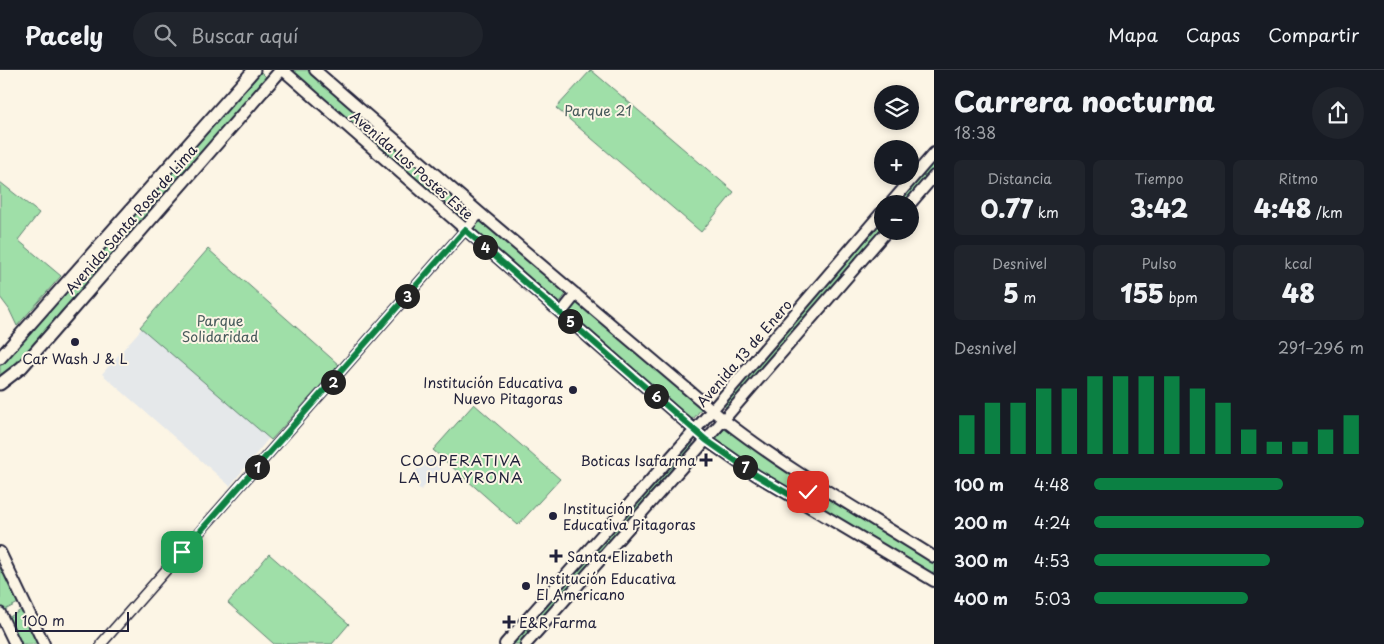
<!DOCTYPE html>
<html lang="es">
<head>
<meta charset="utf-8">
<style>
  body { margin:0; font-family:"Playpen Sans",sans-serif; background:#20242c; color:#f1f3f6; height:100vh; display:flex; flex-direction:column; font-size:19px; white-space:nowrap }
  * { box-sizing:border-box; margin:0 }
  p { font-size:16px; color:#9ea1a6 }
  .icon { flex:none; width:28px; height:28px; fill:none; stroke:currentColor; stroke-width:2; stroke-linecap:round; stroke-linejoin:round }
  .map { position:relative; flex:1; overflow:hidden }
  .sheet { display:flex; flex-direction:column; background:#171b24; width:450px }
  .sheet>* { flex:none }
  .fabs { position:absolute; left:874px; top:15px; display:grid; gap:10px }
  .fabs a { display:grid; place-items:center; width:45px; height:45px; border-radius:50%; background:#171b24; box-shadow:0 2px 8px #0003; font-size:25px }
  .scale { position:absolute; left:15px; bottom:12px; width:114px; box-sizing:border-box; padding-left:5px; border:2px solid #22223b; border-top:0; font-size:14px; line-height:18px; white-space:nowrap; color:#22223b; -webkit-text-stroke:4px #fcf5e5; paint-order:stroke }
  .pin { position:absolute; display:grid; place-items:center; width:42px; height:42px; color:#fff; margin:-21px; border-radius:10px; box-shadow:0 2px 8px #0006 }
  .km { position:absolute; width:25px; height:25px; margin:-12px; border-radius:50%; background:#222; color:#fff; font-size:14px; line-height:25px; text-align:center }
  .round { display:grid; place-items:center; flex:none; width:52px; height:52px; border-radius:26px; background:#20242c }
  .summary { display:flex; align-items:center; justify-content:space-between; height:85px; padding:0 20px }
  h1 { font-size:28px; font-weight:800; line-height:38px }
  .metrics { display:grid; grid-template-columns:repeat(3,1fr); gap:8px; height:85px; padding:5px 20px }
  .metrics div { display:grid; align-content:center; border-radius:8px; background:#20242c; text-align:center }
  .metrics b { font-size:25px; font-weight:800 }
  .metrics small { font-size:14px; font-weight:400 }
  .metrics p { font-size:14px }
  .chart { height:140px; padding:10px 20px }
  .chart p { display:flex; justify-content:space-between }
  .chart svg { width:100%; height:90px; margin-top:5px; stroke:#0b8043; stroke-width:6 }
  ul { padding:0 20px; list-style:none; font-size:16px }
  li { display:grid; grid-template-columns:80px 60px 1fr; align-items:center; height:38px }
  li i { height:12px; border-radius:6px; background:#0b8043 }
  header { display:flex; align-items:center; gap:30px; box-sizing:border-box; height:70px; padding:0 25px; background:#171b24; border-bottom:1px solid #363941 }
  header strong { font-size:24px }
  nav { display:flex; gap:28px; margin-inline-start:auto; font-size:18px }
  .search { width:350px; height:45px; background:#20242c; display:flex; align-items:center; gap:12px; box-sizing:border-box; padding:0 18px; border-radius:28px; color:#9ea1a6; font-size:19px }
  main { display:flex; flex:1; min-height:0 }
  .map>svg:first-child { display:block }
</style>
</head>
<body>
<header>
<strong>Pacely</strong>
<div class="search"><svg class="icon" aria-label="search" viewBox="0 0 24 24"><circle cx="10" cy="10" r="6"/><path d="M15 15l6 6"/></svg>Buscar aquí</div>
<nav><a>Mapa</a><a>Capas</a><a>Compartir</a></nav>
</header>
<main>
<div class="map">
<svg width="934" height="574" viewBox="0 0 934 574">
  <rect width="100%" height="100%" fill="#fcf5e5"/>
  <filter id="ink" filterUnits="userSpaceOnUse"><feTurbulence type="fractalNoise" baseFrequency=".02" numOctaves="2"/><feDisplacementMap in="SourceGraphic" scale="10" xChannelSelector="R" yChannelSelector="G"/><feConvolveMatrix kernelMatrix="1 2 1 2 8 2 1 2 1" color-interpolation-filters="sRGB"/></filter>
  <g filter="url(#ink)">
    <!-- built -->
    <path fill="#e5e8ea" d="M142 258 269 368 230 416 102 304Z
      M428 385 442 398 421 420 410 409Z"/>
    <!-- green -->
    <path fill="#9fdfa8" stroke="#608072" d="M257 0 260 1 268 9 21 294 0 310V292Z
      M292 0H310L471 140 473 144 468 151 463 152Z
      M591 0 734 122 701 162 556 38Z
      M934 86V101L906 134H893Z
      M0 112 39 143 18 170 61 206 17 256 9 239 0 227Z
      M882 146V161L728 339 722 334Z
      M484 151 565 219 566 224 561 231 555 232 475 163 474 158 479 152Z
      M208 179 339 295 271 370 140 257Z
      M575 232H579L700 333 701 339 694 348 689 349 570 245 569 240Z
      M474 334 560 409 518 455 433 380Z
      M727 357 802 409 804 415 799 423 795 424 721 378 713 371Z
      M691 372 695 377 544 550 536 545Z
      M821 421 934 492V507L810 433C811 426 814 423 821 421Z
      M269 484 349 554 332 574H274L228 533Z
      M0 489 20 532 3 541 0 535Z
      M23 539 39 574H18L6 549Z
      M526 557 531 564 523 574H509Z"/>
    <g fill="none" stroke-linecap="round" stroke-linejoin="round">
      <defs>
        <path id="tertiary" d="M101 574 480 143"/>
        <path id="secondary" d="M283 0 706 370 756 405 934 511
          M315 0 480 143 724 350C789 401 863 442 934 487
          M890 134 934 83
          M910 134 934 106
          M561 243 576 224
          M802 432 814 413
          M0 482 44 574
          M0 543 15 574
          M505 574 695 360 882 142
          M526 574 706 370 887 161"/>
        <path id="primary" d="M0 288 254 0
          M0 314 22 297 281 0"/>
      </defs>
      <!-- tertiary casing -->
      <use href="#tertiary" stroke="#22223b" stroke-width="12"/>
      <!-- secondary casing -->
      <use href="#secondary" stroke="#22223b" stroke-width="14"/>
      <!-- primary casing -->
      <use href="#primary" stroke="#22223b" stroke-width="15"/>
      <!-- tertiary -->
      <use href="#tertiary" stroke="#fcf5e5" stroke-width="9"/>
      <!-- secondary -->
      <use href="#secondary" stroke="#fcf5e5" stroke-width="10"/>
      <!-- primary -->
      <use href="#primary" stroke="#fcf5e5" stroke-width="11"/>
    </g>
  </g>
  <g fill="none" stroke-linecap="round" stroke-linejoin="round" filter="url(#ink)">
    <defs>
      <path id="route" d="M182 482 465 160 706 370 756 405 802 432 808 422"/>
    </defs>
    <!-- route casing -->
    <use href="#route" stroke="#fff" stroke-width="10"/>
    <!-- route -->
    <use href="#route" stroke="#0b8043" stroke-width="6"/>
  </g>
  <!-- markers -->
  <g fill="#22223b" stroke="#fcf5e5" stroke-width="2">
    <circle cx="75" cy="272" r="5"/>
    <circle cx="573" cy="320" r="5"/>
    <path d="M703.5 382.5h5v5h5v5h-5v5h-5v-5h-5v-5h5z"/>
    <circle cx="553" cy="446" r="5"/>
    <path d="M553.5 478.5h5v5h5v5h-5v5h-5v-5h-5v-5h5z"/>
    <circle cx="526" cy="516" r="5"/>
    <path d="M506.5 544.5h5v5h5v5h-5v5h-5v-5h-5v-5h5z"/>
  </g>
  <g text-anchor="middle" dominant-baseline="central" stroke-width="4" stroke-linejoin="round" paint-order="stroke">
    <!-- park labels -->
    <g font-size="14" fill="#485b5c" stroke="#fcf5e5">
      <text x="598" y="40">Parque 21</text>
      <text x="220" y="250">Parque<tspan x="220" dy="16">Solidaridad</tspan></text>
    </g>
    <!-- street labels -->
    <g font-size="14" fill="#22223b" stroke="#fcf5e5">
      <text transform="translate(412 95) rotate(41)">Avenida Los Postes Este</text>
      <text transform="translate(131 149) rotate(-49)">Avenida Santa Rosa de Lima</text>
      <text transform="translate(744 283) rotate(-49)">Avenida 13 de Enero</text>
    </g>
    <!-- poi labels -->
    <g font-size="14" fill="#22223b" stroke="#fcf5e5" text-anchor="start">
      <text x="75" y="288" text-anchor="middle">Car Wash J &amp; L</text>
      <text x="563" y="312" text-anchor="end">Institución Educativa<tspan x="563" dy="16">Nuevo Pitagoras</tspan></text>
      <text x="696" y="390" text-anchor="end">Boticas Isafarma</text>
      <text x="563" y="438">Institución<tspan x="563" dy="16">Educativa Pitagoras</tspan></text>
      <text x="567" y="486">Santa Elizabeth</text>
      <text x="536" y="508">Institución Educativa<tspan x="536" dy="16">El Americano</tspan></text>
      <text x="519" y="552">E&amp;R Farma</text>
    </g>
    <!-- neighbourhood labels -->
    <g font-size="15" letter-spacing="1" fill="#22223b" stroke="#fcf5e5">
      <text x="461" y="389">COOPERATIVA<tspan x="461" dy="17">LA HUAYRONA</tspan></text>
    </g>
  </g>
</svg>
<div class="fabs">
<a><svg class="icon" aria-label="layers" viewBox="0 0 24 24"><path d="M12 4l9 5-9 5-9-5zM3 14l9 5 9-5"/></svg></a>
<a>+</a>
<a>−</a>
</div>
<div class="scale">100 m</div>
<div class="pin" style="left:182px;top:482px;background:#1e9e55"><svg class="icon" aria-label="arrive" viewBox="0 0 24 24"><path d="M6 21V4h12l-3 4 3 4H6"/></svg></div>
<div class="pin" style="left:808px;top:422px;background:#d93025"><svg class="icon" aria-label="check" viewBox="0 0 24 24"><path d="M5 12l5 5 9-10"/></svg></div>
<b class="km" style="left:257px;top:397px">1</b>
<b class="km" style="left:333px;top:312px">2</b>
<b class="km" style="left:407px;top:226px">3</b>
<b class="km" style="left:485px;top:177px">4</b>
<b class="km" style="left:570px;top:251px">5</b>
<b class="km" style="left:656px;top:326px">6</b>
<b class="km" style="left:745px;top:397px">7</b>
</div>
<section class="sheet">
<div class="summary"><div><h1>Carrera nocturna</h1><p>18:38</p></div><a class="round"><svg class="icon" aria-label="share" viewBox="0 0 24 24"><path d="M12 15V3M7 8l5-5 5 5M5 13v7h14v-7"/></svg></a></div>
<div class="metrics">
<div><p>Distancia</p><b>0.77<small> km</small></b></div>
<div><p>Tiempo</p><b>3:42</b></div>
<div><p>Ritmo</p><b>4:48<small> /km</small></b></div>
</div>
<div class="metrics">
<div><p>Desnivel</p><b>5<small> m</small></b></div>
<div><p>Pulso</p><b>155<small> bpm</small></b></div>
<div><p>kcal</p><b>48</b></div>
</div>
<div class="chart"><p><span>Desnivel</span>291–296 m</p>
<svg viewBox="0 0 160 44" preserveAspectRatio="none"><path d="M5 44V25M15 44V19M25 44V19M35 44V12M45 44V12M55 44V6M65 44V6M75 44V6M85 44V6M95 44V12M105 44V19M115 44V32M125 44V38M135 44V38M145 44V32M155 44V25"/></svg>
</div>
<ul>
<li><b>100 m</b>4:48<i style="width:70%"></i></li>
<li><b>200 m</b>4:24<i style="width:100%"></i></li>
<li><b>300 m</b>4:53<i style="width:65%"></i></li>
<li><b>400 m</b>5:03<i style="width:57%"></i></li>
</ul>
</section>
</main>
</body>
</html>
